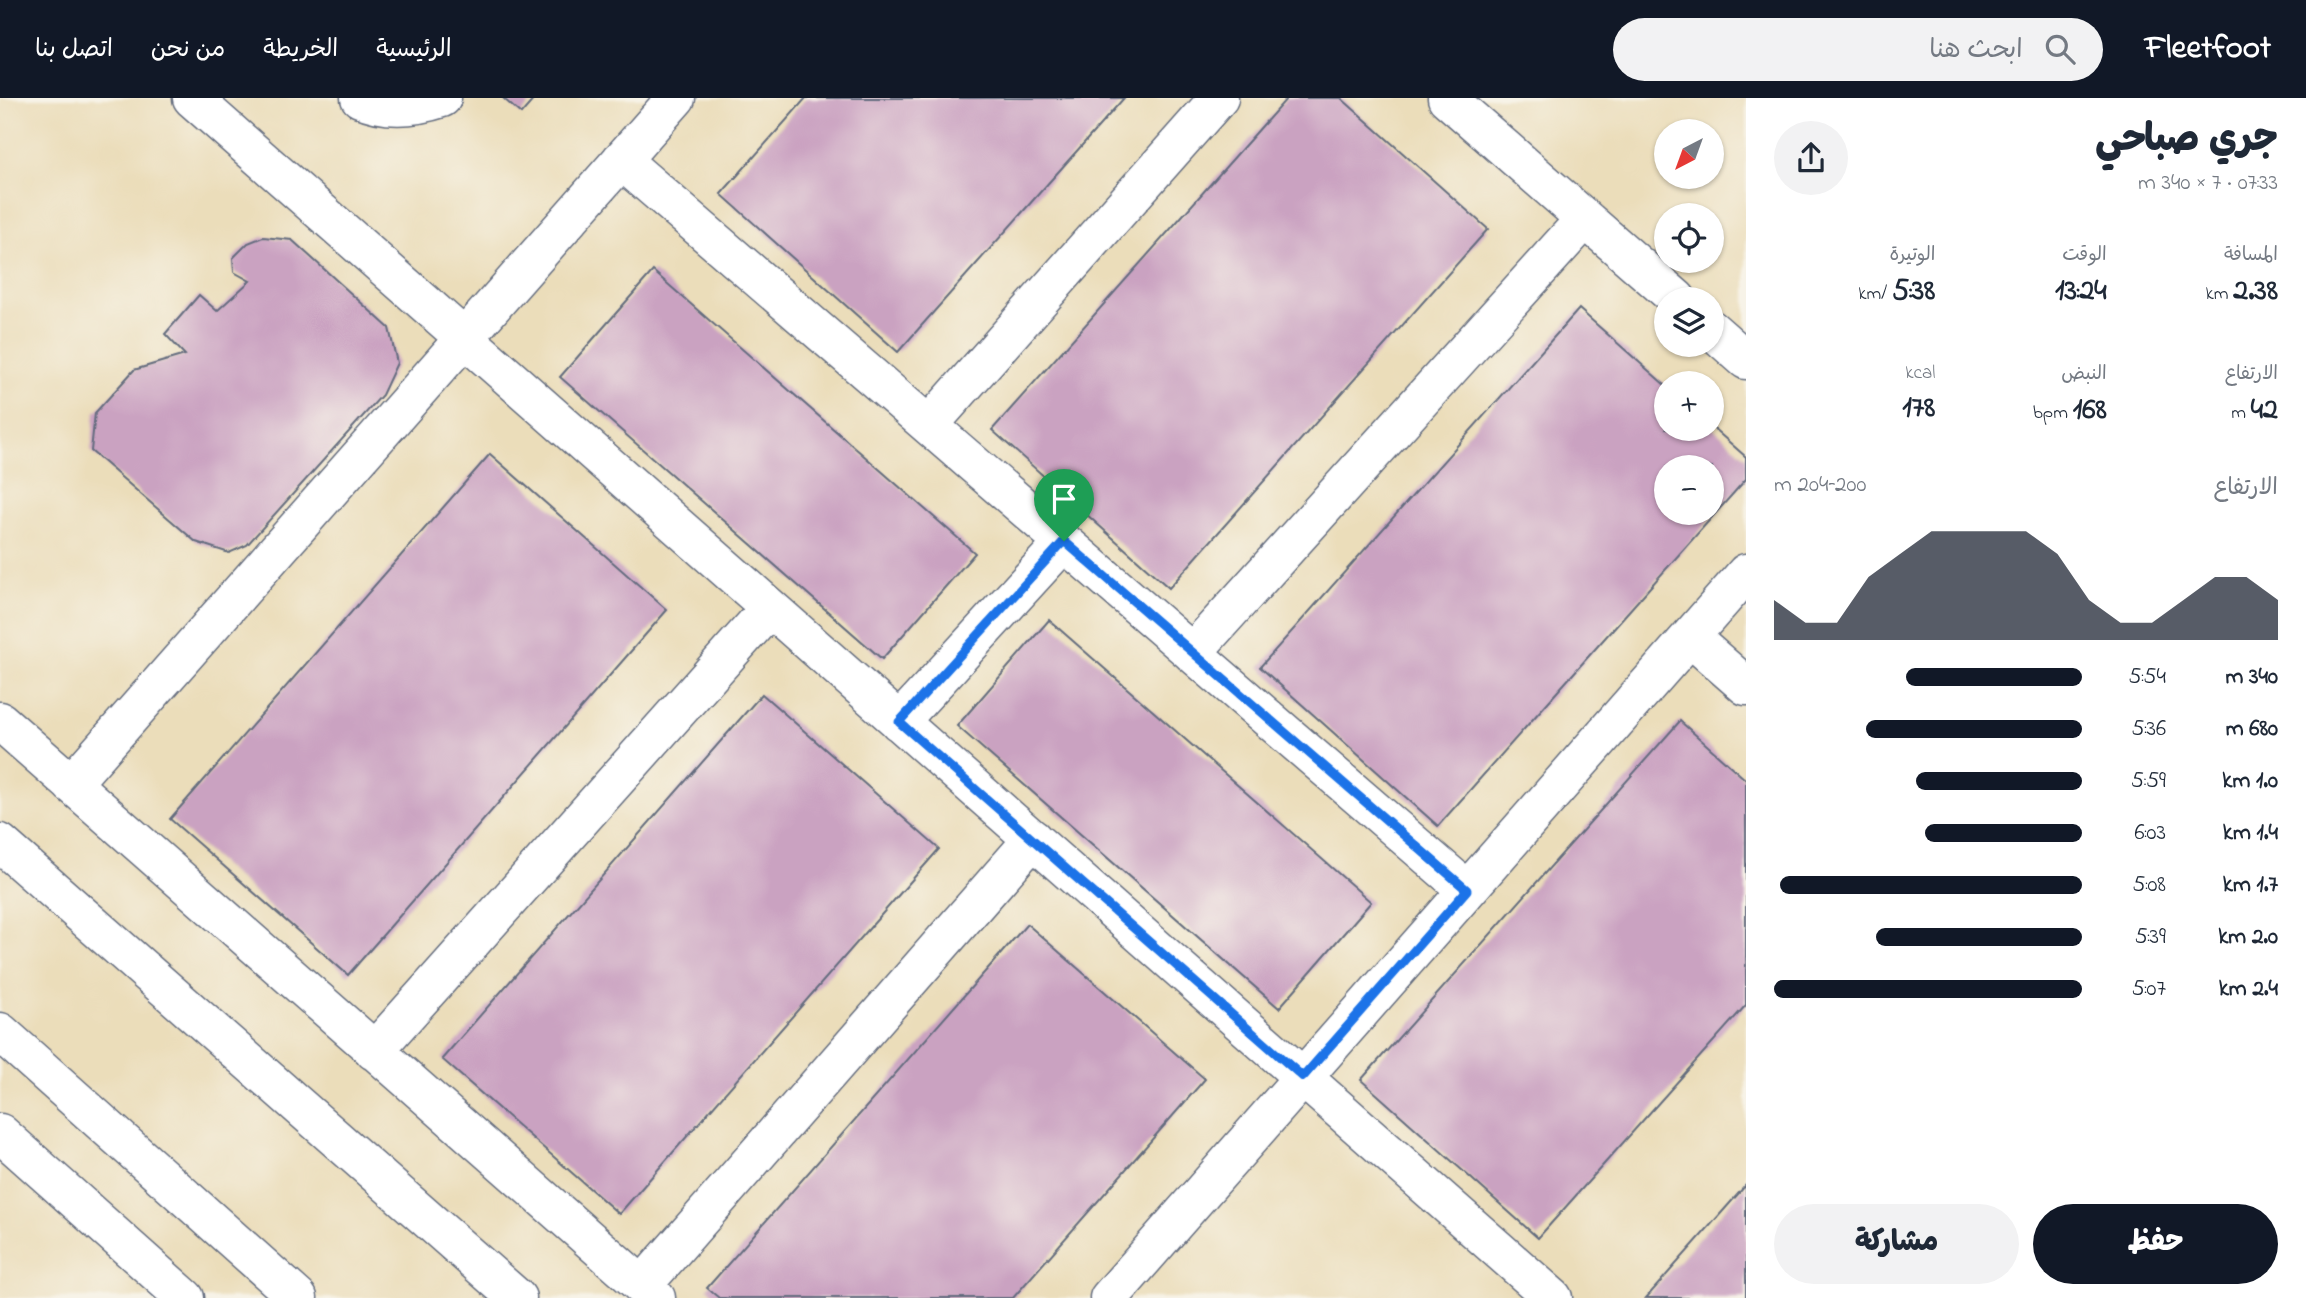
<!DOCTYPE html>
<html lang="ar">
<head>
<meta charset="utf-8">
<style>
  body { margin:0; font-family:"Indie Flower","Playpen Sans Arabic",sans-serif; background:#f2f2f3; color:#1f2937; direction:rtl; height:100vh; display:flex; flex-direction:column; font-size:26px; white-space:nowrap }
  * { box-sizing:border-box; margin:0 }
  p { font-size:23px; color:#747a83 }
  .icon { flex:none; width:38px; height:38px; fill:none; stroke:currentColor; stroke-width:2; stroke-linecap:round; stroke-linejoin:round }
  .map { position:relative; flex:1; overflow:hidden; direction:ltr }
  .drawer { display:flex; flex-direction:column; background:#fff; width:560px }
  .drawer>* { flex:none }
  .needle { width:46px; rotate:221deg }
  .fabs { position:absolute; left:1654px; top:21px; display:grid; gap:14px }
  .fabs a { display:grid; place-items:center; width:70px; height:70px; border-radius:50%; background:#fff; box-shadow:0 2px 5px #0004; font-size:35px }
  .pin { position:absolute; display:grid; place-items:center; width:60px; height:60px; color:#fff; margin:-72px -30px; border-radius:50% 50% 50% 0; rotate:-45deg; box-shadow:0 0 7px #0007 }
  .pin .icon { rotate:45deg }
  .round { display:grid; place-items:center; flex:none; width:74px; height:74px; border-radius:37px; background:#f2f2f3 }
  .headline { display:flex; align-items:center; justify-content:space-between; height:119px; padding:0 28px }
  h1 { font-size:38px; font-weight:800; line-height:52px }
  .stats { display:grid; grid-template-columns:repeat(3,1fr); gap:10px; height:119px; padding:7px 28px }
  .stats div { display:grid; align-content:center }
  .stats b { font-size:30px; font-weight:800 }
  .stats small { font-size:19px; font-weight:400 }
  .stats p { font-size:19px }
  .chart { height:196px; padding:14px 28px }
  .chart p { display:flex; justify-content:space-between }
  .chart svg { width:100%; height:126px; margin-top:7px; fill:#111827; opacity:.7 }
  .button { display:flex; gap:14px; margin-top:auto; padding:14px 28px }
  .button a { flex:1; height:80px; border-radius:42px; background:#111827; color:#fff; font-size:28px; font-weight:800; line-height:80px; text-align:center }
  .button a+a { background:#f2f2f3; color:#1f2937 }
  ul { padding:0 28px; list-style:none; font-size:23px }
  li { display:grid; grid-template-columns:112px 84px 1fr; align-items:center; height:52px }
  li i { height:18px; border-radius:9px; background:#111827 }
  header { display:flex; align-items:center; gap:42px; box-sizing:border-box; height:98px; padding:0 35px; background:#111827; color:#fff }
  header strong { font-size:33px }
  nav { display:flex; gap:38px; margin-inline-start:auto; font-size:24px }
  .search { width:490px; height:63px; background:#f2f2f3; display:flex; align-items:center; gap:18px; box-sizing:border-box; padding:0 24px; border-radius:38px; color:#747a83; font-size:26px }
  main { display:flex; flex:1; min-height:0 }
  .map>svg:first-child { display:block }
</style>
</head>
<body>
<header>
<strong>Fleetfoot</strong>
<div class="search"><svg class="icon" aria-label="search" viewBox="0 0 24 24"><circle cx="10" cy="10" r="6"/><path d="M15 15l6 6"/></svg>ابحث هنا</div>
<nav><a>الرئيسية</a><a>الخريطة</a><a>من نحن</a><a>اتصل بنا</a></nav>
</header>
<main>
<section class="drawer">
<div class="headline"><div><h1>جري صباحي</h1><p>07:33 · 7 × 340 m</p></div><a class="round"><svg class="icon" aria-label="share" viewBox="0 0 24 24"><path d="M12 15V3M7 8l5-5 5 5M5 13v7h14v-7"/></svg></a></div>
<div class="stats">
<div><p>المسافة</p><b>2.38<small> km</small></b></div>
<div><p>الوقت</p><b>13:24</b></div>
<div><p>الوتيرة</p><b>5:38<small> /km</small></b></div>
</div>
<div class="stats">
<div><p>الارتفاع</p><b>42<small> m</small></b></div>
<div><p>النبض</p><b>168<small> bpm</small></b></div>
<div><p>kcal</p><b>178</b></div>
</div>
<div class="chart"><p><span>الارتفاع</span>200–204 m</p>
<svg viewBox="0 0 160 44" preserveAspectRatio="none"><path d="M0 44V30L10 38L20 38L30 22L40 14L50 6L60 6L70 6L80 6L90 14L100 30L110 38L120 38L130 30L140 22L150 22L160 30V44z"/></svg>
</div>
<ul>
<li><b>340 m</b>5:54<i style="width:57%"></i></li>
<li><b>680 m</b>5:36<i style="width:70%"></i></li>
<li><b>1.0 km</b>5:59<i style="width:54%"></i></li>
<li><b>1.4 km</b>6:03<i style="width:51%"></i></li>
<li><b>1.7 km</b>5:08<i style="width:98%"></i></li>
<li><b>2.0 km</b>5:39<i style="width:67%"></i></li>
<li><b>2.4 km</b>5:07<i style="width:100%"></i></li>
</ul>
<div class="button"><a>حفظ</a><a>مشاركة</a></div>
</section>
<div class="map">
<svg width="1746" height="1200" viewBox="0 0 1746 1200">
  <rect width="100%" height="100%" fill="#f7f3e8"/>
  <filter id="ink" filterUnits="userSpaceOnUse"><feTurbulence type="fractalNoise" baseFrequency=".0143" numOctaves="2"/><feDisplacementMap in="SourceGraphic" scale="14" xChannelSelector="R" yChannelSelector="G"/><feConvolveMatrix kernelMatrix="1 2 1 2 8 2 1 2 1" color-interpolation-filters="sRGB"/></filter>
  <filter id="wash" filterUnits="userSpaceOnUse"><feTurbulence type="fractalNoise" baseFrequency=".00686" numOctaves="4" result="noise"/><feDisplacementMap in="SourceGraphic" scale="28" xChannelSelector="R" yChannelSelector="G"/><feGaussianBlur stdDeviation="1.57" result="paint"/><feColorMatrix in="noise" values="0 0 0 0 0 0 0 0 0 0 0 0 0 0 0 0 0 1.4 0 .05"/><feComposite in="paint" operator="in"/></filter>
  <g filter="url(#wash)">
    <rect width="100%" height="100%" fill="#ebddba"/>
    <g id="blocks">
      <!-- building -->
      <path fill="#caa2c1" fill-rule="evenodd" d="M503 0H535L521 16Z
        M806 0H1124L898 254 721 96Z
        M1287 0H1341L1488 131 1169 490 992 332Z
        M263 139 292 142 389 230 397 265 382 297 247 447 229 455 196 444 91 353 95 315 134 272 185 257 165 236 199 197 217 213 250 183 234 174 233 160 248 145Z
        M653 173 975 455 882 561 560 279Z
        M1579 211 1666 288V331H1712V329L1746 359V381L1438 728 1260 569ZM1666 369H1712V415H1666Z
        M490 356 667 512 348 877 170 721Z
        M1049 522 1371 804 1279 910 957 628Z
        M762 596 939 751 619 1116 442 961Z
        M1680 623 1746 682V907L1538 1140 1361 982Z
        M1027 826 1205 981 1013 1200H719L707 1190Z
        M1746 1087V1200H1646Z"/>
    </g>
  </g>
  <g filter="url(#ink)">
    <use href="#blocks" fill-opacity="0" stroke="#646c7e" stroke-width="2"/>
    <g fill="none" stroke-linecap="round" stroke-linejoin="round">
      <defs>
        <path id="minor" d="M192 0 1553 1200
          M360 0C387 12 415 9 442 0
          M1447 0 1677 201
          M621 62 1467 792
          M1712 232 1746 262
          M929 327 1219 0
          M1690 539 1746 588
          M1192 555 1585 121
          M0 623 656 1200
          M899 624 1064 444
          M71 686 676 0
          M0 745 517 1200
          M0 934 298 1200
          M374 953 770 510
          M0 1035 185 1200
          M642 1188 1033 741
          M1109 1200 1746 475"/>
      </defs>
      <!-- minor casing -->
      <use href="#minor" stroke="#646c7e" stroke-width="41"/>
      <!-- minor -->
      <use href="#minor" stroke="#fff" stroke-width="38"/>
    </g>
  </g>
  <g fill="none" stroke-linecap="round" stroke-linejoin="round" filter="url(#ink)">
    <defs>
      <path id="route" d="M1064 443 1467 792 1303 979 899 624Z"/>
    </defs>
    <!-- route casing -->
    <use href="#route" stroke="#fff" stroke-width="14"/>
    <!-- route -->
    <use href="#route" stroke="#1a73e8" stroke-width="9"/>
  </g>
</svg>
<div class="fabs">
<a><svg class="needle" viewBox="-14 -14 28 28"><path d="M0-13l5 13h-10z" fill="#e53935"/><path d="M0 13l5-13h-10z" fill="#747a83"/></svg></a>
<a><svg class="icon" aria-label="locate" viewBox="0 0 24 24"><circle cx="12" cy="12" r="6"/><path d="M12 2v4M12 18v4M2 12h4M18 12h4"/></svg></a>
<a><svg class="icon" aria-label="layers" viewBox="0 0 24 24"><path d="M12 4l9 5-9 5-9-5zM3 14l9 5 9-5"/></svg></a>
<a>+</a>
<a>−</a>
</div>
<div class="pin" style="left:1064px;top:443px;background:#1e9e55"><svg class="icon" aria-label="arrive" viewBox="0 0 24 24"><path d="M6 21V4h12l-3 4 3 4H6"/></svg></div>
</div>
</main>
</body>
</html>
